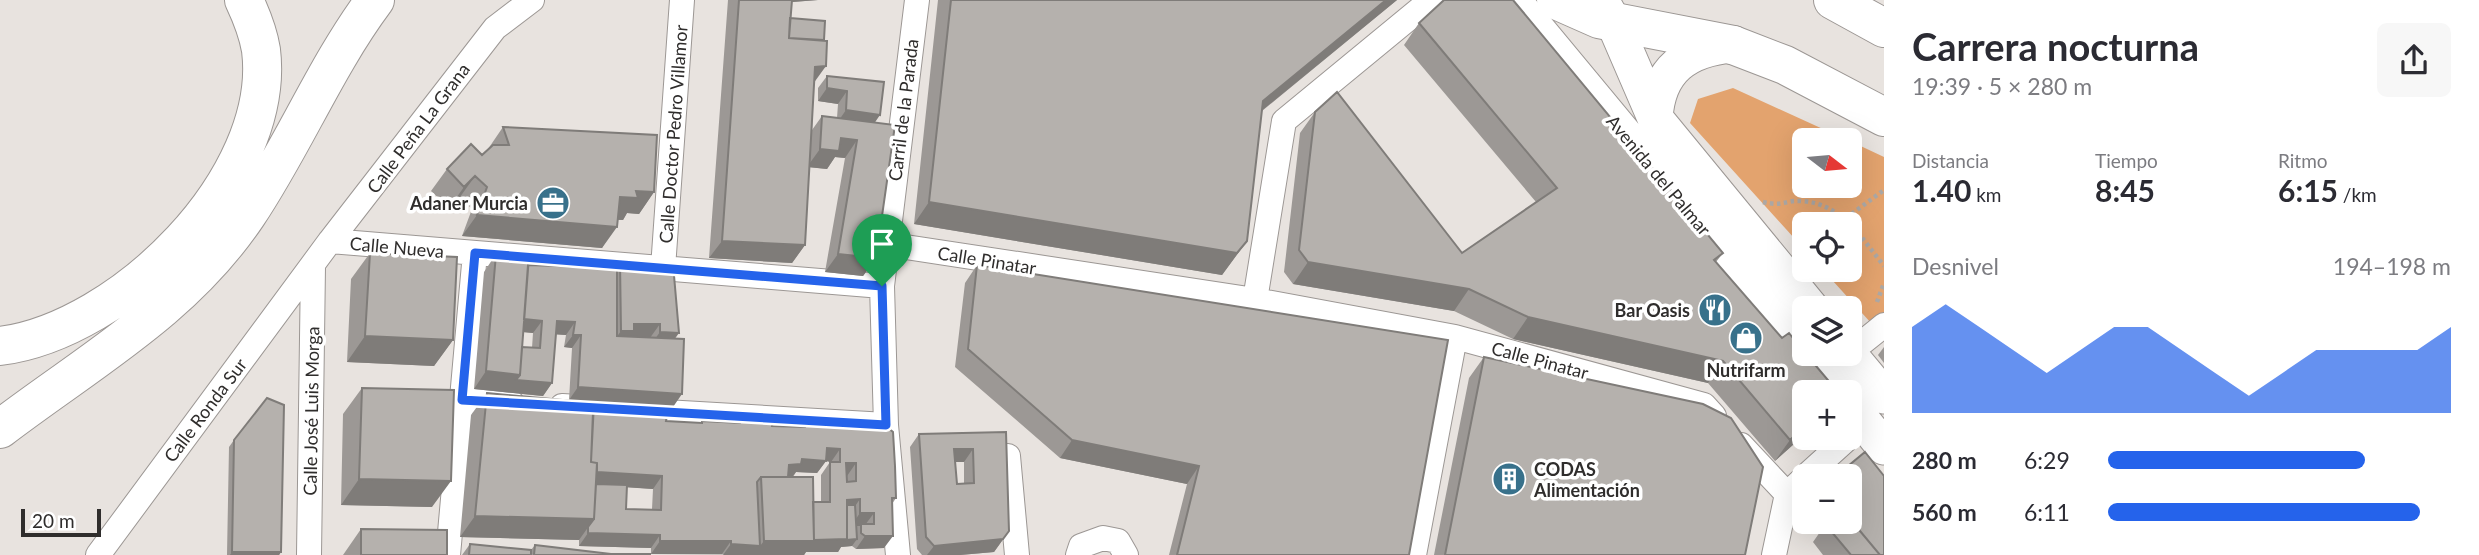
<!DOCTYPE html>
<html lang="es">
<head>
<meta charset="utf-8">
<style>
  body { margin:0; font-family:Lato,sans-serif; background:#f7f7f7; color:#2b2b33; height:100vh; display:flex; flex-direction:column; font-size:26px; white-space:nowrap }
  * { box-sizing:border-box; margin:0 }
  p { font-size:23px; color:#7c7c81 }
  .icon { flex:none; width:38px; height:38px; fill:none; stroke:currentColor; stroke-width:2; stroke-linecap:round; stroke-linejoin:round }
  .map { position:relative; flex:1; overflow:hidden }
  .details { display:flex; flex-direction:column; background:#fff; width:595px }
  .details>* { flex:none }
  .needle { width:46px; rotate:106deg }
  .fabs { position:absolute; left:1792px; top:128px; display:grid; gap:14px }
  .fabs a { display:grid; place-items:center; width:70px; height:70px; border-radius:10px; background:#fff; box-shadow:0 7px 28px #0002; font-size:35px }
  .scale { position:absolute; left:21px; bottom:18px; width:80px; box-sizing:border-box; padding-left:7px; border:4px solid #2f2d2c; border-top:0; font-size:19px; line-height:24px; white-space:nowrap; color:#2f2d2c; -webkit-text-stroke:5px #fff; paint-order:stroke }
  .pin { position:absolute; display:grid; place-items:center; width:60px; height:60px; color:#fff; margin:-72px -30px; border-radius:50% 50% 50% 0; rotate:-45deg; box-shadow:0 0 7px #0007 }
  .pin .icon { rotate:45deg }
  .round { display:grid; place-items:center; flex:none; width:74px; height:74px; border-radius:10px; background:#f7f7f7 }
  .head { display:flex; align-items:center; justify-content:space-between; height:119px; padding:0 28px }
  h1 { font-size:38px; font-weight:700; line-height:52px }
  .stats { display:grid; grid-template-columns:repeat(3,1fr); gap:10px; height:119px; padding:7px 28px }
  .stats div { display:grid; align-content:center }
  .stats b { font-size:30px; font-weight:700 }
  .stats small { font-size:19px; font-weight:400 }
  .stats p { font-size:19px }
  .chart { height:196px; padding:14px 28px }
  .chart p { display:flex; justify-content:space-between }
  .chart svg { width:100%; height:126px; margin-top:7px; fill:#2563eb; opacity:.7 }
  ul { padding:0 28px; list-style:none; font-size:23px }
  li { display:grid; grid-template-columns:112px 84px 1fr; align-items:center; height:52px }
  li i { height:18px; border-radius:9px; background:#2563eb }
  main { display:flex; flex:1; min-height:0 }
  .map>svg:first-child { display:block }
</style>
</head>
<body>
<main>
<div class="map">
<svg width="1884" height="555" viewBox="0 0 1884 555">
  <rect width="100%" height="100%" fill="#e8e3df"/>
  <!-- green -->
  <path fill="#e3a36e" d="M1733 88 1847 140H1804V186H1850V141L1884 157V313L1871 323 1823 270H1850V224H1804V249L1690 123 1698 99Z"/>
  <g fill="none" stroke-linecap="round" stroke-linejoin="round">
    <defs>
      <path id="street" d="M330 241 882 286
        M886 244 1255 300 1455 337 1704 405 1714 416
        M663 268 682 0
        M1255 300 1284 121 1431 0
        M1863 342 1884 325
        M462 400 512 403
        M562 406 886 425
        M1741 445 1787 494
        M1008 456 1017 555
        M1806 476 1848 438
        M98 555 330 241 495 28 532 0
        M309 555 313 266
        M448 555 475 253
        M898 555 886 425 882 286 917 0
        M1078 555 1081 546 1103 538 1118 541 1126 555
        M1414 555 1455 337
        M1774 555 1787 494 1804 478"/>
      <path id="secondary" d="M1513 0 1804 351
        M1601 0 1614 23 1655 118 1811 308
        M1655 118C1658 69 1687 49 1732 45
        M1807 354 1838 392
        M1849 354 1884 396
        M1850 405 1884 447"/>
      <path id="primary" d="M1556 0 1599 19 1733 45"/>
      <path id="highway" d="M1833 0 1884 28
        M1733 45 1785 65 1884 117
        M0 346C121 331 277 179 261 50 258 32 252 17 244 0
        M0 429C89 361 183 310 247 215 294 145 325 67 375 0"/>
    </defs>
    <!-- street casing -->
    <use href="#street" stroke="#9c9794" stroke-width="26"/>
    <!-- secondary casing -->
    <use href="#secondary" stroke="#9c9794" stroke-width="37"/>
    <!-- primary casing -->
    <use href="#primary" stroke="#9c9794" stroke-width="40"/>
    <!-- highway casing -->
    <use href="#highway" stroke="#9c9794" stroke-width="40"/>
    <!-- path -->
    <path stroke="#aca8a5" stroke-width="4.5" stroke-dasharray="3.5 3.5" stroke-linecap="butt" d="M1763 202C1784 207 1785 200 1801 201 1841 203 1861 237 1884 266
      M1846 218 1884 190
      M1877 302 1884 283"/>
    <!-- street -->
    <use href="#street" stroke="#fff" stroke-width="24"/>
    <!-- secondary -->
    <use href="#secondary" stroke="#fff" stroke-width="35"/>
    <!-- primary -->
    <use href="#primary" stroke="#fff" stroke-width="38"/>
    <!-- highway -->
    <use href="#highway" stroke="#fff" stroke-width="38"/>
  </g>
  <!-- wall -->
  <path fill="#9c9895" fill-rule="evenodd" d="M728 0H818L791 2 790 18 814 82 812 130 822 116 837 118 838 104 818 101V88L827 76 884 82 875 122 876 258 863 276 825 272 845 158 835 157 827 169 809 167 805 245 792 263 709 258Z
    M938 0H1397L1262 111 1247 241 1222 275 914 224Z
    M1419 23 1723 253 1716 262 1804 392V435L1775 461 1708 383 1513 339 1454 311 1293 284 1284 272 1300 133 1315 112 1462 253 1536 202 1404 45Z
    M503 127 654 192 639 214 627 213 623 220H618L602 248 462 236 472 209 460 197 449 208 431 191 447 169 482 155 488 149Z
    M370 253 453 340 434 366 347 362 351 279Z
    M496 254 528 265 617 268 620 263 675 338 673 407 569 400 572 348 564 347 566 335 556 334 552 383 543 396 474 389 484 272ZM523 332 533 333 532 348 522 347Z
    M977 265 1409 555H1169L1187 484 1060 458 955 367 965 283Z
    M1884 347V363L1878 355Z
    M1484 357 1745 555H1434L1469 378Z
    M362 388 432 507 341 505 343 414Z
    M487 393 593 412 666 421 700 423 702 421 738 423 741 419 772 426 802 427 806 422 887 427 896 498 892 504 884 548 856 549 852 546 841 547 838 552H806L804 555 651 554V548L579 546V540L460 537 471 415ZM826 461 831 462H830L821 475V502H813L793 477 796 472 817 473ZM627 487 653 489 652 509H626Z
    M1006 432 1009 531 994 552 960 555H922L917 549 910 447 919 434ZM955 462H964V484H957Z
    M234 440 281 552 279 555H227L229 447Z
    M1826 522H1850L1884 555H1823L1813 542 1827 522Z
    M361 529 447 555H343Z
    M470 544 531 550 535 545 611 554 650 555H462Z"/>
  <!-- shaded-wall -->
  <path fill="#7f7c79" d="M783 0H818L780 3Z
    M1386 0H1397L1248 122 1263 101Z
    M826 66 813 84 815 67Z
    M827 88 847 91 838 104 818 101Z
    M846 110 880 115 871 128 837 123Z
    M841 138 857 140 845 158 835 157 827 169 807 167 820 149Z
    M475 176 460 197 449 208 464 187Z
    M636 191 654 192 639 214 627 213 623 220 604 219 620 197Z
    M929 202 1247 241 1222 275 914 224Z
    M477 215 617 227 602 248 462 236Z
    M722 241 805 245 792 263 709 258Z
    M838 254 876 258 863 276 825 272Z
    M1308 262 1469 289 1454 311 1293 284Z
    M1528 317 1723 361 1708 383 1513 339Z
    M521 319 542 321 533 333 512 331Z
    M557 321 575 322 566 335 548 334Z
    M634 324H660L647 342 608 349 621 331Z
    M660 332 679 333 666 351 647 350Z
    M573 335H581L572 348 564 347Z
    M365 336 453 340 434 366 347 362Z
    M486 371 520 375 552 383 543 396 474 389Z
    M578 387 682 394 673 407 569 400Z
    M1804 427V435L1775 461 1790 440Z
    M1072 440 1199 466 1187 484 1060 458Z
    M827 448 840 449 831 462 826 461 817 473 796 472 792 477H780L789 465Z
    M954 449H973L964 462H945Z
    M846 463H856L847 476Z
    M584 471 662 476 653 489 575 484Z
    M359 479 451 481 432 507 341 505Z
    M860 499 851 512H842L847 500Z
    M860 513H874L865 525 861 524 860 526H851Z
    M475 516 594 519 579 540 460 537Z
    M1009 531 994 552 960 555H927L934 546Z
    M588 533 660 535 651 548 579 546Z
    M865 536H893L884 548 856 549Z
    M847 539H857L852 546 841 547 838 552H806L804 555H723L731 544 760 546 764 541Z
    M660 541H731L722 554H651Z
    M232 552H281L279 555H230Z"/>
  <!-- building -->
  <path fill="#b5b1ad" stroke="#7f7c79" stroke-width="2" fill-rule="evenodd" d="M739 0H792L789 38 827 41 826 66 815 67 805 245 722 241Z
    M951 0H1386L1263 101 1247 241 1237 253 929 202Z
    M1444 0H1513L1723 253 1714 260 1782 338 1789 333 1804 352V354H1806L1838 392H1804V427L1790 440 1723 361 1528 317 1469 289 1308 262 1299 250 1315 112 1337 92 1462 253 1557 188 1419 23Z
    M790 18 825 21 824 40 789 38Z
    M827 76 884 82 880 115 846 110 847 91 827 88Z
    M822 116 895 125 876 258 838 254 857 140 841 138 839 151 820 149Z
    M503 127 657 135 654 192 636 191 638 198 620 197 617 227 477 215 487 187 475 176 464 187 447 169 471 144 482 155 493 145H509Z
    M370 253 457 257 453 340 365 336Z
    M496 254 529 256 520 375 486 371Z
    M620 263 673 264 679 333 660 332V324H634V331H621Z
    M528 265 617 268V336L684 339 682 394 578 387 581 335H573L575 322 557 321 552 383 516 380 520 375 522 347 540 348 542 321 524 319Z
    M977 265 1448 340 1409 555H1177L1199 466 1072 440 968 349Z
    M1484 357 1703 404 1731 418 1763 467 1745 555H1445Z
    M362 388 454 390 451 481 359 479Z
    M487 393 594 403 591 462 597 463 594 519 475 516Z
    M267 398 284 405 281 552H232L234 440Z
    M593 412 667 416 666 421 702 423V421L740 423 741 419 773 421 772 426 805 427 806 422 887 427 893 432 895 466 896 498H892L893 536H865L861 533V524H874V513H860V499L847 500V539L814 540 813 502H830V462H840V449L827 448 826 461 802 459 801 464 789 465 788 477H761L757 482 760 546 731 544V541H660V535L588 533V527L594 519 596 484 627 485 626 509 661 510 662 476 597 472V463L591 462ZM846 463H856V481L847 482Z
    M1006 432 1009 531 1003 539 934 546 926 537 919 434ZM954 449H973L974 483 957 484Z
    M1865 452 1884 476V555H1880L1850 519V476H1836Z
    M761 477H813L814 541H764Z
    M847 505H855L857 539 846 540 847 539Z
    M1850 519 1880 555H1851L1825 524 1828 522H1850Z
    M361 529 447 530V555H361Z
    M470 544 531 550V555H469Z
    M535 545 611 554H650V555H534Z"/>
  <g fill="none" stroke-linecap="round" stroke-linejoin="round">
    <defs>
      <path id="route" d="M475 253 882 286 886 425 462 400Z"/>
    </defs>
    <!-- route casing -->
    <use href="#route" stroke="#fff" stroke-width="14"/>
    <!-- route -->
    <use href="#route" stroke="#2563eb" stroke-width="9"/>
  </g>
  <!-- icons -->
  <defs>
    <symbol id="office-disc" viewBox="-11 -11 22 22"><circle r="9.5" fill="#38718b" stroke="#fff"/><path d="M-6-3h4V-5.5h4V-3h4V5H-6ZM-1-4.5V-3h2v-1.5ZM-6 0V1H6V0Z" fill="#fff"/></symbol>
    <symbol id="restaurant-disc" viewBox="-11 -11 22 22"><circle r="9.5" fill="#38718b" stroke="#fff"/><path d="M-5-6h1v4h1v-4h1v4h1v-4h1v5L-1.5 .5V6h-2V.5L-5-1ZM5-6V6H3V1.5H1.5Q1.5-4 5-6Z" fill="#fff"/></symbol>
    <symbol id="shop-disc" viewBox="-11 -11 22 22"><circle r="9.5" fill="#38718b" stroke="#fff"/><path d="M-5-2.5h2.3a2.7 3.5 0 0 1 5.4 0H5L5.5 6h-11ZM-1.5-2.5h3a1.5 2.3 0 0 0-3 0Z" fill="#fff"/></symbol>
    <symbol id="building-disc" viewBox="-11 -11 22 22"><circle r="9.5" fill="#38718b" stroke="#fff"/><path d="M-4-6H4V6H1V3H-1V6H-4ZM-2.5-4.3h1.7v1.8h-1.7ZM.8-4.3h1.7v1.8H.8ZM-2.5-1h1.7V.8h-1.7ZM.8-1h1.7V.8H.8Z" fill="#fff"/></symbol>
  </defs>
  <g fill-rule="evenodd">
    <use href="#office-disc" x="534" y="184" width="38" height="38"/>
    <use href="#restaurant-disc" x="1696" y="291" width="38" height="38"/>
    <use href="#shop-disc" x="1727" y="319" width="38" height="38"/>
    <use href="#building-disc" x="1490" y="460" width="38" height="38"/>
  </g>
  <g text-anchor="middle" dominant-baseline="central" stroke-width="7" stroke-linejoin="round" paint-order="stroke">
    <!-- street labels -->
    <g font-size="18" fill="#2f2d2c" stroke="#fff">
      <text transform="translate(903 110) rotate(-83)">Carril de la Parada</text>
      <text transform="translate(418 128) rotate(-53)">Calle Peña La Grana</text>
      <text transform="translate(673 134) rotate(-86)">Calle Doctor Pedro Villamor</text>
      <text transform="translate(1659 175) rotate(50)">Avenida del Palmar</text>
      <text transform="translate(397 247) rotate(5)">Calle Nueva</text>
      <text transform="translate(987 260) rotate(9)">Calle Pinatar</text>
      <text transform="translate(1540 360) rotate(15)">Calle Pinatar</text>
      <text transform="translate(205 410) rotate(-53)">Calle Ronda Sur</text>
      <text transform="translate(311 411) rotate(-89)">Calle José Luis Morga</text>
    </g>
    <!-- poi labels -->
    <g font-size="18" font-weight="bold" fill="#2f2d2c" stroke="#fff" text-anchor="end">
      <text x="528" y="203">Adaner Murcia</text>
      <text x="1690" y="310">Bar Oasis</text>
      <text x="1746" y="370" text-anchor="middle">Nutrifarm</text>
      <text x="1534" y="469" text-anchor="start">CODAS<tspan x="1534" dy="21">Alimentación</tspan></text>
    </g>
  </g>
</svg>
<div class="fabs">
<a><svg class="needle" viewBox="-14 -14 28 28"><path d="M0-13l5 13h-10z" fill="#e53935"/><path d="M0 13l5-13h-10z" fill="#7c7c81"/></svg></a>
<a><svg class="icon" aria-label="locate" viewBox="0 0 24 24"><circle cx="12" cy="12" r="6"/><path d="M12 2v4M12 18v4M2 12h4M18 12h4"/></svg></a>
<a><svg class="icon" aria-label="layers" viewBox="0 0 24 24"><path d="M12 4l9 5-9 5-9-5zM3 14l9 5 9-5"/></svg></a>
<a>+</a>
<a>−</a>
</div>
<div class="scale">20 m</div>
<div class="pin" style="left:882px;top:286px;background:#1e9e55"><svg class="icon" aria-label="arrive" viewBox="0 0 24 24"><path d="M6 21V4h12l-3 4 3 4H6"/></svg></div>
</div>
<section class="details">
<div class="head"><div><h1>Carrera nocturna</h1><p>19:39 · 5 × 280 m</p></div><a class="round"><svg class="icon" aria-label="share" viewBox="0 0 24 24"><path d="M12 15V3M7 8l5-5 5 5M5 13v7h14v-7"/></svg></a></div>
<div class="stats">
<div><p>Distancia</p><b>1.40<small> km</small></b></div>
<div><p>Tiempo</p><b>8:45</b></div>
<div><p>Ritmo</p><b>6:15<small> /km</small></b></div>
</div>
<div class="chart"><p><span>Desnivel</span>194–198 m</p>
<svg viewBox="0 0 160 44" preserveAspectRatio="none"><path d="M0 44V14L10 6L20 14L30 22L40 30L50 22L60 14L70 14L80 22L90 30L100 38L110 30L120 22L130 22L140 22L150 22L160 14V44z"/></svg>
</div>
<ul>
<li><b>280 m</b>6:29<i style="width:75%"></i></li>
<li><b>560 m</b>6:11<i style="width:91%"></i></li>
</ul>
</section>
</main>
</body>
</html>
